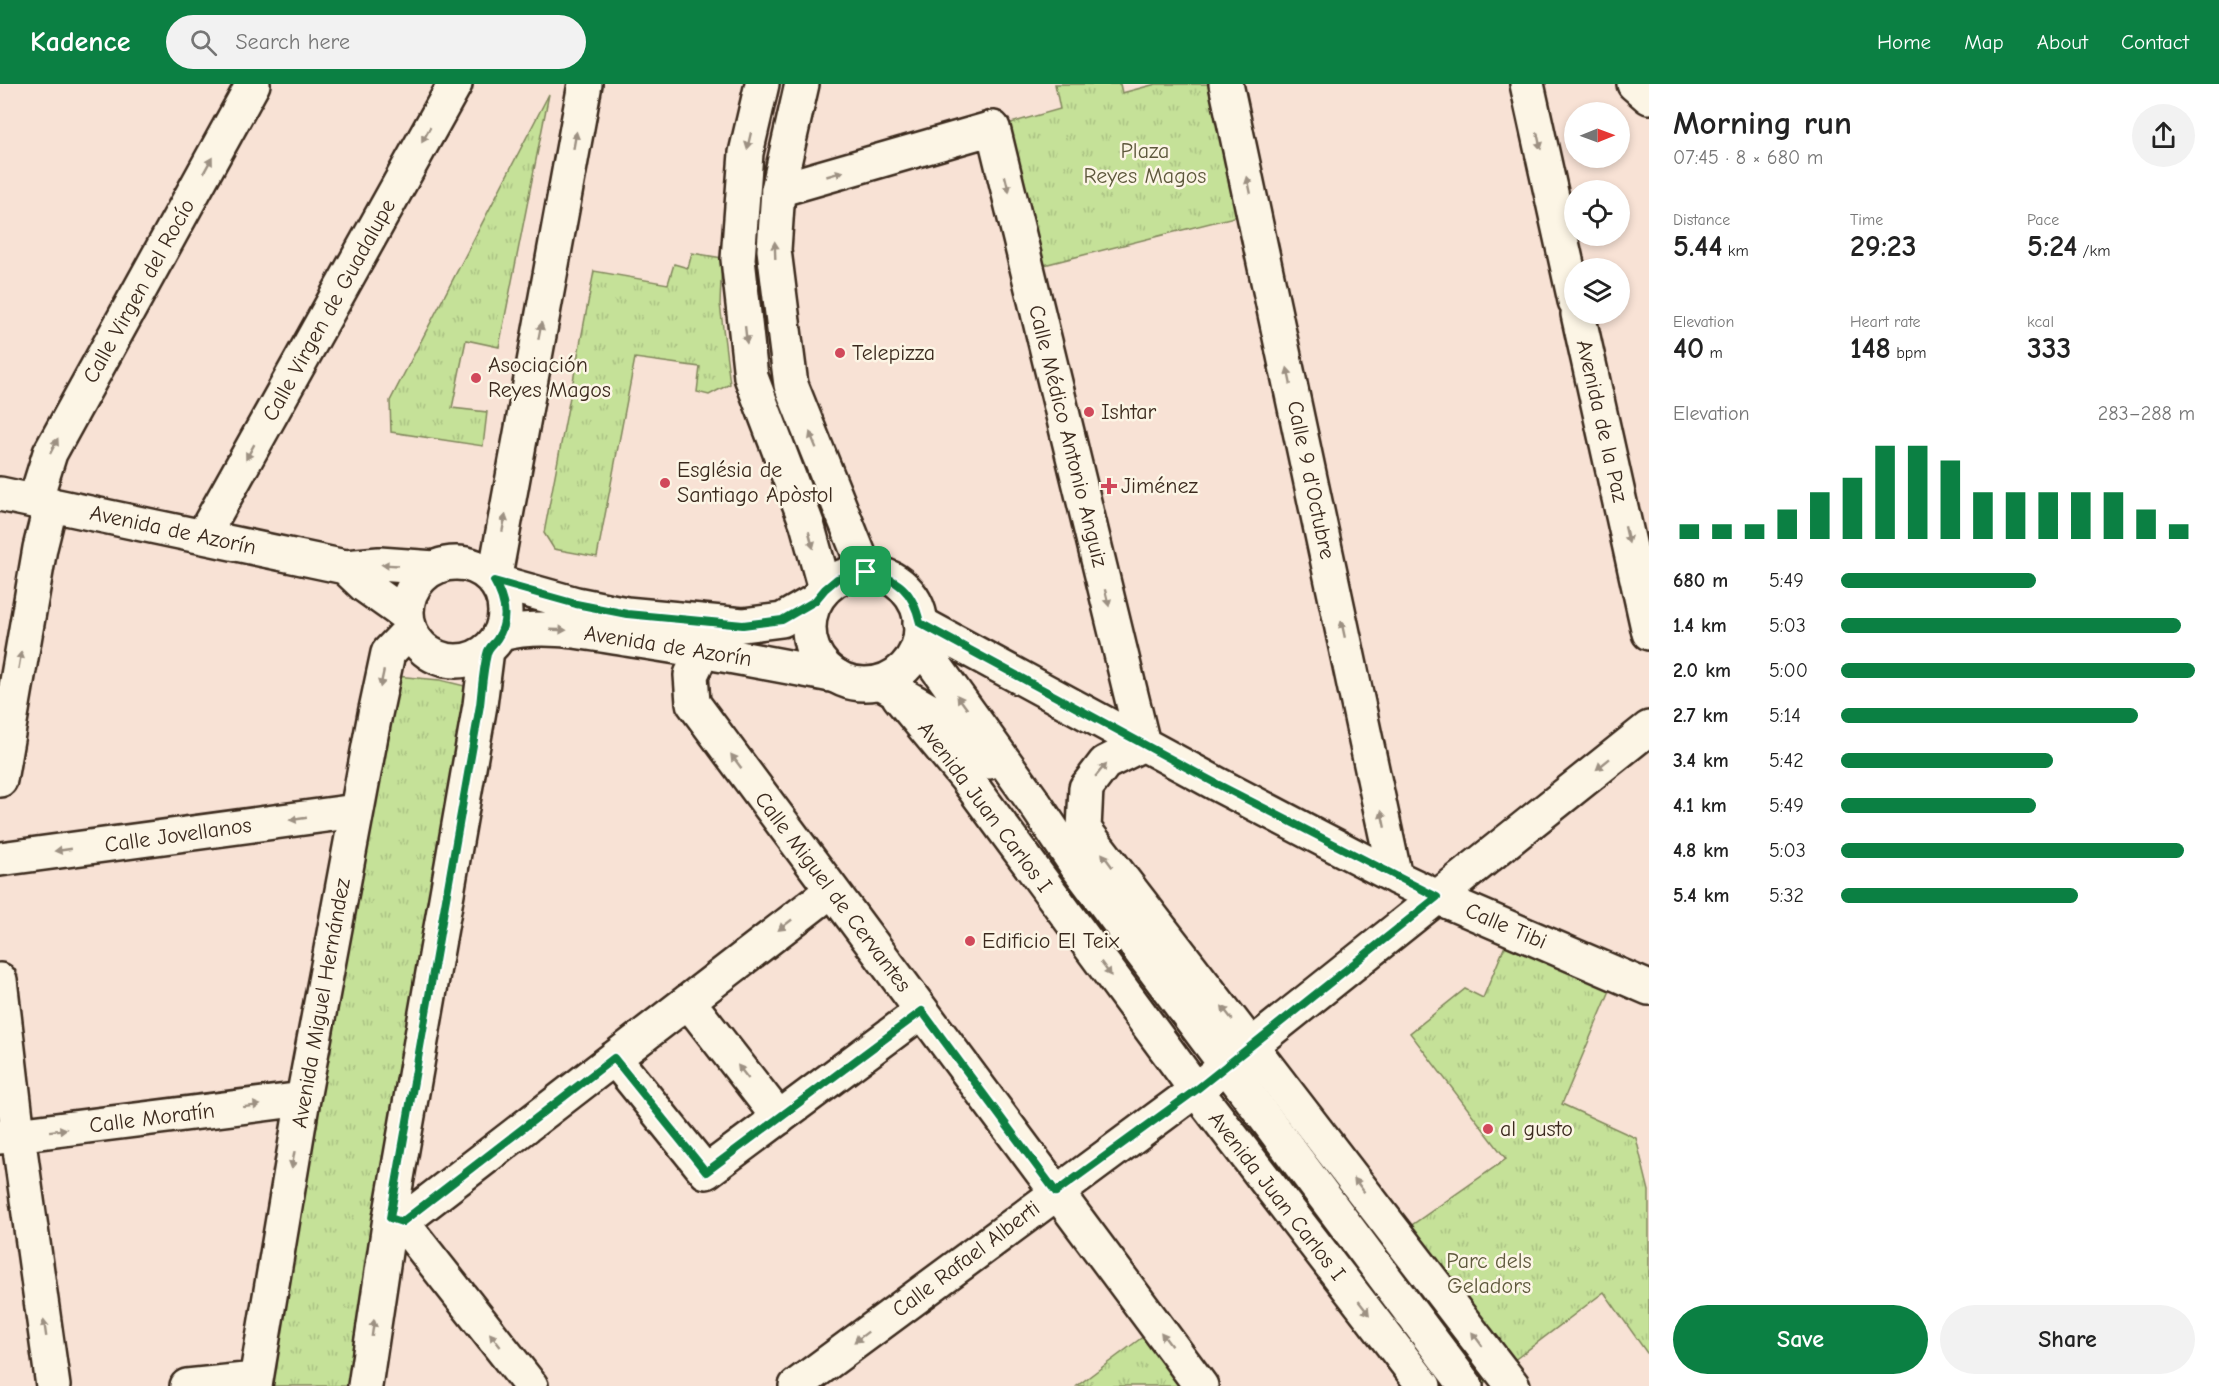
<!DOCTYPE html>
<html lang="en">
<head>
<meta charset="utf-8">
<style>
  body { margin:0; font-family:"Comic Neue",sans-serif; background:#f2f2f2; color:#222; height:100vh; display:flex; flex-direction:column; font-size:22px; white-space:nowrap }
  * { box-sizing:border-box; margin:0 }
  p { font-size:20px; color:#767676 }
  .icon { flex:none; width:33px; height:33px; fill:none; stroke:currentColor; stroke-width:2; stroke-linecap:round; stroke-linejoin:round }
  .map { position:relative; flex:1; overflow:hidden }
  .details { display:flex; flex-direction:column; background:#fff; width:570px }
  .details>* { flex:none }
  .needle { width:39px; rotate:89deg }
  .tools { position:absolute; left:1564px; top:18px; display:grid; gap:12px }
  .tools a { display:grid; place-items:center; width:66px; height:66px; border-radius:50%; background:#fff; box-shadow:0 3px 9px #0003; font-size:30px }
  .pin { position:absolute; display:grid; place-items:center; width:51px; height:51px; color:#fff; margin:-26px; border-radius:12px; box-shadow:0 3px 9px #0006 }
  .round { display:grid; place-items:center; flex:none; width:63px; height:63px; border-radius:32px; background:#f2f2f2 }
  .overview { display:flex; align-items:center; justify-content:space-between; height:102px; padding:0 24px }
  h1 { font-size:33px; font-weight:700; line-height:45px }
  .figures { display:grid; grid-template-columns:repeat(3,1fr); gap:9px; height:102px; padding:6px 24px }
  .figures div { display:grid; align-content:center }
  .figures b { font-size:30px; font-weight:700 }
  .figures small { font-size:16px; font-weight:400 }
  .figures p { font-size:16px }
  .chart { height:168px; padding:12px 24px }
  .chart p { display:flex; justify-content:space-between }
  .chart svg { width:100%; height:108px; margin-top:6px; stroke:#0b8043; stroke-width:6 }
  .button { display:flex; gap:12px; margin-top:auto; padding:12px 24px }
  .button a { flex:1; height:69px; border-radius:36px; background:#0b8043; color:#fff; font-size:24px; font-weight:700; line-height:69px; text-align:center }
  .button a+a { background:#f2f2f2; color:#222 }
  ul { padding:0 24px; list-style:none; font-size:20px }
  li { display:grid; grid-template-columns:96px 72px 1fr; align-items:center; height:45px }
  li i { height:15px; border-radius:8px; background:#0b8043 }
  header { display:flex; align-items:center; gap:36px; box-sizing:border-box; height:84px; padding:0 30px; background:#0b8043; color:#fff }
  header strong { font-size:28px }
  nav { display:flex; gap:33px; margin-inline-start:auto; font-size:21px }
  .search { width:420px; height:54px; background:#f2f2f2; display:flex; align-items:center; gap:15px; box-sizing:border-box; padding:0 21px; border-radius:33px; color:#767676; font-size:22px }
  main { display:flex; flex:1; min-height:0 }
  .map>svg:first-child { display:block }
</style>
</head>
<body>
<header>
<strong>Kadence</strong>
<div class="search"><svg class="icon" aria-label="search" viewBox="0 0 24 24"><circle cx="10" cy="10" r="6"/><path d="M15 15l6 6"/></svg>Search here</div>
<nav><a>Home</a><a>Map</a><a>About</a><a>Contact</a></nav>
</header>
<main>
<div class="map">
<svg width="1649" height="1302" viewBox="0 0 1649 1302">
  <defs>
    <pattern id="grass-tufts" width="24" height="20" patternUnits="userSpaceOnUse" patternTransform="scale(1.5)"><rect width="24" height="20" fill="#c5e198"/><path d="M3 7l-1-3M5 7V3M7 7l1-3M15 17l-1-3M17 17v-4M19 17l1-3" fill="none" stroke="#aac183"/></pattern>
  </defs>
  <rect width="100%" height="100%" fill="#f8e2d5"/>
  <filter id="ink" filterUnits="userSpaceOnUse"><feTurbulence type="fractalNoise" baseFrequency=".0167" numOctaves="2"/><feDisplacementMap in="SourceGraphic" scale="12" xChannelSelector="R" yChannelSelector="G"/><feConvolveMatrix kernelMatrix="1 2 1 2 8 2 1 2 1" color-interpolation-filters="sRGB"/></filter>
  <g filter="url(#ink)">
    <!-- grass -->
    <path fill="url(#grass-tufts)" stroke="#80865b" stroke-width="1.5" d="M1055 0H1120L1122 9 1156 0H1226L1254 128 1028 185 993 44 1060 25Z
      M549 10 499 263 466 256 452 324 487 328 483 362 391 348 390 317Z
      M692 169 722 174 720 220 730 300 709 311 697 308 700 283 635 274 597 473 554 465 544 449 594 187 668 200 674 180 688 184Z
      M395 592 440 596 473 604 351 1302H268Z
      M1512 845 1617 890 1562 1020 1636 1054 1649 1107V1272L1604 1208 1480 1302 1369 1171 1506 1075 1410 949 1465 905 1483 914Z
      M1156 1243 1200 1302H1077Z"/>
    <g fill="none" stroke-linecap="round" stroke-linejoin="round">
      <defs>
        <path id="minor" d="M1226 0 1395 793
          M1527 0 1575 217
          M1634 0 1649 13
          M778 106 993 44 1143 660 1105 679 1086 704 1084 745 1076 781
          M1578 230 1649 549
          M0 410 345 483 379 480 435 484
          M35 417 50 369 253 0
          M203 452 455 0
          M407 528a49 49 0 1 1 98 0a49 49 0 1 1-98 0Z
          M345 483 365 502 406 531
          M494 497 585 0
          M494 497 576 520 626 530 743 541 782 536 815 517
          M920 539 1217 700 1395 793 1437 813 1649 904
          M501 550C544 539 588 549 632 556 701 566 768 579 836 592
          M703 566 691 591 693 619 1201 1302
          M899 613 966 694 1196 1006 1424 1302
          M0 696 40 464 51 420
          M1084 745 1513 1302
          M0 775 356 727
          M0 896 18 1051 53 1302
          M688 917 779 1034
          M614 974 706 1088 922 927
          M0 1053 303 1015
          M390 1134 402 1138 531 1302
          M402 1138 832 806
          M187 1302 255 1295
          M255 1302 303 1015 375 630 388 569 410 546
          M365 1302 390 1134 480 621 487 566
          M796 1302 1196 1006 1649 644"/>
        <path id="major" d="M762 0 746 69 738 175 751 293 807 440 825 505
          M802 0 778 106 774 166 791 301 866 488
          M809 544a56 56 0 1 1 112 0a56 56 0 1 1-112 0Z
          M919 559 1033 717 1076 781 1466 1302
          M880 598 929 626 989 678"/>
      </defs>
      <!-- minor casing -->
      <use href="#minor" stroke="#3b2a1e" stroke-width="38"/>
      <!-- major casing -->
      <use href="#major" stroke="#3b2a1e" stroke-width="38"/>
      <!-- minor -->
      <use href="#minor" stroke="#fcf5e5" stroke-width="33"/>
      <!-- major -->
      <use href="#major" stroke="#fcf5e5" stroke-width="33"/>
    </g>
    <!-- one-way arrows -->
    <defs><path id="oneway-solid" d="M-6-.8H1V-3.2L6.5 0L1 3.2V.8H-6Z" transform="scale(1.5)"/></defs>
    <g fill="#9c9082">
      <use href="#oneway-solid" transform="translate(426 51) rotate(119)"/>
      <use href="#oneway-solid" transform="translate(575 56) rotate(-80)"/>
      <use href="#oneway-solid" transform="translate(749 57) rotate(103)"/>
      <use href="#oneway-solid" transform="translate(1539 57) rotate(77)"/>
      <use href="#oneway-solid" transform="translate(208 81) rotate(-61)"/>
      <use href="#oneway-solid" transform="translate(835 90) rotate(-16)"/>
      <use href="#oneway-solid" transform="translate(1007 100) rotate(76)"/>
      <use href="#oneway-solid" transform="translate(1249 101) rotate(-102)"/>
      <use href="#oneway-solid" transform="translate(775 166) rotate(-92)"/>
      <use href="#oneway-solid" transform="translate(540 247) rotate(-79)"/>
      <use href="#oneway-solid" transform="translate(746 251) rotate(84)"/>
      <use href="#oneway-solid" transform="translate(1289 292) rotate(-102)"/>
      <use href="#oneway-solid" transform="translate(813 356) rotate(-112)"/>
      <use href="#oneway-solid" transform="translate(54 362) rotate(-63)"/>
      <use href="#oneway-solid" transform="translate(250 368) rotate(119)"/>
      <use href="#oneway-solid" transform="translate(504 439) rotate(-79)"/>
      <use href="#oneway-solid" transform="translate(1627 451) rotate(77)"/>
      <use href="#oneway-solid" transform="translate(811 456) rotate(75)"/>
      <use href="#oneway-solid" transform="translate(390 481) rotate(-177)"/>
      <use href="#oneway-solid" transform="translate(1107 514) rotate(76)"/>
      <use href="#oneway-solid" transform="translate(1343 545) rotate(-102)"/>
      <use href="#oneway-solid" transform="translate(558 546) rotate(2)"/>
      <use href="#oneway-solid" transform="translate(20 576) rotate(-80)"/>
      <use href="#oneway-solid" transform="translate(382 595) rotate(102)"/>
      <use href="#oneway-solid" transform="translate(962 618) rotate(-126)"/>
      <use href="#oneway-solid" transform="translate(736 677) rotate(-127)"/>
      <use href="#oneway-solid" transform="translate(1603 680) rotate(141)"/>
      <use href="#oneway-solid" transform="translate(1101 686) rotate(-50)"/>
      <use href="#oneway-solid" transform="translate(298 735) rotate(172)"/>
      <use href="#oneway-solid" transform="translate(1383 735) rotate(-102)"/>
      <use href="#oneway-solid" transform="translate(63 766) rotate(172)"/>
      <use href="#oneway-solid" transform="translate(1107 776) rotate(-127)"/>
      <use href="#oneway-solid" transform="translate(785 841) rotate(142)"/>
      <use href="#oneway-solid" transform="translate(1106 885) rotate(54)"/>
      <use href="#oneway-solid" transform="translate(1227 929) rotate(-128)"/>
      <use href="#oneway-solid" transform="translate(743 988) rotate(-128)"/>
      <use href="#oneway-solid" transform="translate(252 1022) rotate(-7)"/>
      <use href="#oneway-solid" transform="translate(58 1046) rotate(-7)"/>
      <use href="#oneway-solid" transform="translate(293 1076) rotate(100)"/>
      <use href="#oneway-solid" transform="translate(1359 1101) rotate(-127)"/>
      <use href="#oneway-solid" transform="translate(1364 1224) rotate(52)"/>
      <use href="#oneway-solid" transform="translate(45 1244) rotate(-98)"/>
      <use href="#oneway-solid" transform="translate(373 1244) rotate(-82)"/>
      <use href="#oneway-solid" transform="translate(861 1253) rotate(143)"/>
      <use href="#oneway-solid" transform="translate(1166 1255) rotate(-127)"/>
      <use href="#oneway-solid" transform="translate(1477 1255) rotate(-127)"/>
      <use href="#oneway-solid" transform="translate(495 1256) rotate(-128)"/>
    </g>
  </g>
  <g fill="none" stroke-linecap="round" stroke-linejoin="round" filter="url(#ink)">
    <defs>
      <path id="route" d="M866 488C898 494 913 507 920 539L1217 700 1437 813 1196 1006 1056 1108 922 927 706 1088 614 974 402 1138 390 1134 480 621C482 604 483 586 487 570 488 563 494 560 497 555 510 536 504 514 494 497L576 520 627 530 743 541 782 536 815 517 825 505 837 495 851 490Z"/>
    </defs>
    <!-- route casing -->
    <use href="#route" stroke="#fff" stroke-width="12"/>
    <!-- route -->
    <use href="#route" stroke="#0b8043" stroke-width="8"/>
  </g>
  <!-- markers -->
  <g fill="#d1495b" stroke="#fcf5e5" stroke-width="2">
    <circle cx="840" cy="269" r="6"/>
    <circle cx="476" cy="294" r="6"/>
    <circle cx="1089" cy="328" r="6"/>
    <circle cx="665" cy="399" r="6"/>
    <path d="M1106 393h6v6h6v6h-6v6h-6v-6h-6v-6h6z"/>
    <circle cx="970" cy="857" r="6"/>
    <circle cx="1488" cy="1045" r="6"/>
  </g>
  <g text-anchor="middle" dominant-baseline="central" stroke-width="5" stroke-linejoin="round" paint-order="stroke">
    <!-- park labels -->
    <g font-size="22" fill="#5e583c" stroke="#fcf5e5">
      <text x="1145" y="67">Plaza<tspan x="1145" dy="25">Reyes Magos</tspan></text>
      <text x="1489" y="1177">Parc dels<tspan x="1489" dy="25">Geladors</tspan></text>
    </g>
    <!-- street labels -->
    <g font-size="22" fill="#3b2a1e" stroke="#fcf5e5">
      <text transform="translate(139 207) rotate(-61)">Calle Virgen del Rocío</text>
      <text transform="translate(329 226) rotate(-61)">Calle Virgen de Guadalupe</text>
      <text transform="translate(1602 337) rotate(77)">Avenida de la Paz</text>
      <text transform="translate(1068 352) rotate(76)">Calle Médico Antonio Anguiz</text>
      <text transform="translate(1311 396) rotate(78)">Calle 9 d'Octubre</text>
      <text transform="translate(173 446) rotate(12)">Avenida de Azorín</text>
      <text transform="translate(668 562) rotate(9)">Avenida de Azorín</text>
      <text transform="translate(985 723) rotate(53)">Avenida Juan Carlos I</text>
      <text transform="translate(178 751) rotate(-8)">Calle Jovellanos</text>
      <text transform="translate(833 808) rotate(53)">Calle Miguel de Cervantes</text>
      <text transform="translate(1506 842) rotate(23)">Calle Tibi</text>
      <text transform="translate(321 919) rotate(-80)">Avenida Miguel Hernández</text>
      <text transform="translate(152 1034) rotate(-7)">Calle Moratín</text>
      <text transform="translate(1277 1112) rotate(52)">Avenida Juan Carlos I</text>
      <text transform="translate(966 1175) rotate(-37)">Calle Rafael Alberti</text>
    </g>
    <!-- poi labels -->
    <g font-size="22" fill="#3b2a1e" stroke="#fcf5e5" text-anchor="start">
      <text x="852" y="269">Telepizza</text>
      <text x="488" y="281">Asociación<tspan x="488" dy="25">Reyes Magos</tspan></text>
      <text x="1101" y="328">Ishtar</text>
      <text x="677" y="386">Església de<tspan x="677" dy="25">Santiago Apòstol</tspan></text>
      <text x="1121" y="402">Jiménez</text>
      <text x="982" y="857">Edificio El Teix</text>
      <text x="1500" y="1045">al gusto</text>
    </g>
  </g>
</svg>
<div class="tools">
<a><svg class="needle" viewBox="-14 -14 28 28"><path d="M0-13l5 13h-10z" fill="#e53935"/><path d="M0 13l5-13h-10z" fill="#767676"/></svg></a>
<a><svg class="icon" aria-label="locate" viewBox="0 0 24 24"><circle cx="12" cy="12" r="6"/><path d="M12 2v4M12 18v4M2 12h4M18 12h4"/></svg></a>
<a><svg class="icon" aria-label="layers" viewBox="0 0 24 24"><path d="M12 4l9 5-9 5-9-5zM3 14l9 5 9-5"/></svg></a>
</div>
<div class="pin" style="left:866px;top:488px;background:#1e9e55"><svg class="icon" aria-label="arrive" viewBox="0 0 24 24"><path d="M6 21V4h12l-3 4 3 4H6"/></svg></div>
</div>
<section class="details">
<div class="overview"><div><h1>Morning run</h1><p>07:45 · 8 × 680 m</p></div><a class="round"><svg class="icon" aria-label="share" viewBox="0 0 24 24"><path d="M12 15V3M7 8l5-5 5 5M5 13v7h14v-7"/></svg></a></div>
<div class="figures">
<div><p>Distance</p><b>5.44<small> km</small></b></div>
<div><p>Time</p><b>29:23</b></div>
<div><p>Pace</p><b>5:24<small> /km</small></b></div>
</div>
<div class="figures">
<div><p>Elevation</p><b>40<small> m</small></b></div>
<div><p>Heart rate</p><b>148<small> bpm</small></b></div>
<div><p>kcal</p><b>333</b></div>
</div>
<div class="chart"><p><span>Elevation</span>283–288 m</p>
<svg viewBox="0 0 160 44" preserveAspectRatio="none"><path d="M5 44V38M15 44V38M25 44V38M35 44V32M45 44V25M55 44V19M65 44V6M75 44V6M85 44V12M95 44V25M105 44V25M115 44V25M125 44V25M135 44V25M145 44V32M155 44V38"/></svg>
</div>
<ul>
<li><b>680 m</b>5:49<i style="width:55%"></i></li>
<li><b>1.4 km</b>5:03<i style="width:96%"></i></li>
<li><b>2.0 km</b>5:00<i style="width:100%"></i></li>
<li><b>2.7 km</b>5:14<i style="width:84%"></i></li>
<li><b>3.4 km</b>5:42<i style="width:60%"></i></li>
<li><b>4.1 km</b>5:49<i style="width:55%"></i></li>
<li><b>4.8 km</b>5:03<i style="width:97%"></i></li>
<li><b>5.4 km</b>5:32<i style="width:67%"></i></li>
</ul>
<div class="button"><a>Save</a><a>Share</a></div>
</section>
</main>
</body>
</html>
